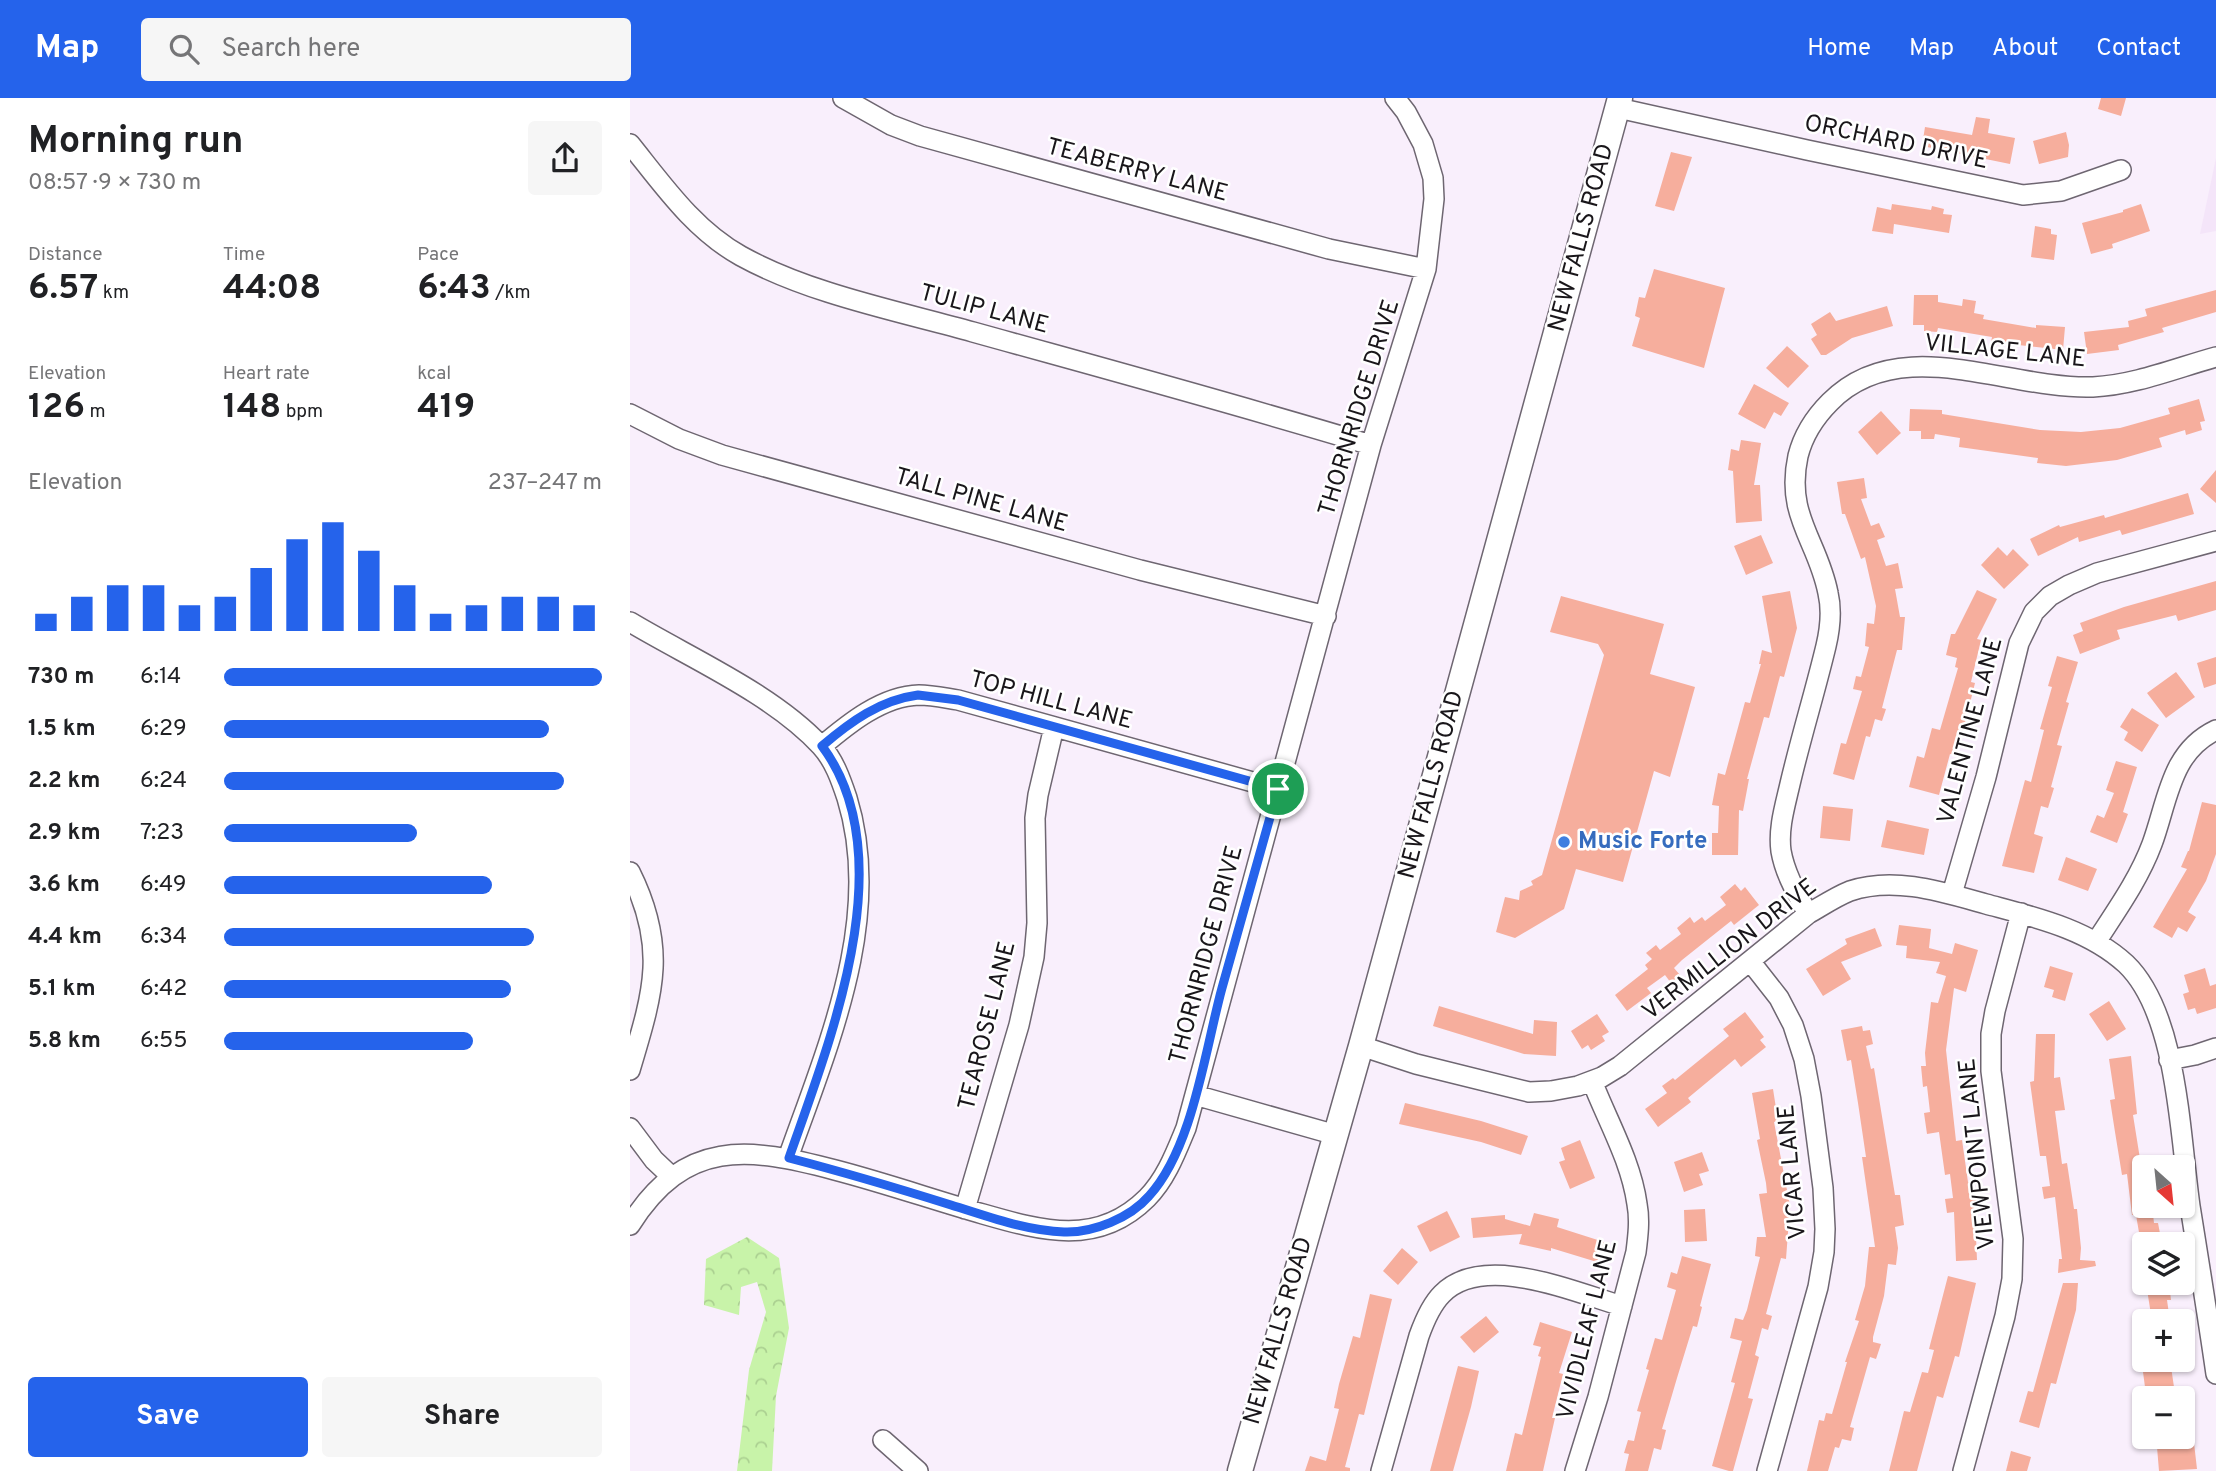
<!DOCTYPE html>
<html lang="en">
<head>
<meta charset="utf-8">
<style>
  body { margin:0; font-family:Overpass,sans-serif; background:#f6f6f6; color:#202124; height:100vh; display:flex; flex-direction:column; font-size:26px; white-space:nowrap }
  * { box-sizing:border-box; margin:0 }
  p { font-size:23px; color:#757577 }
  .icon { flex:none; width:38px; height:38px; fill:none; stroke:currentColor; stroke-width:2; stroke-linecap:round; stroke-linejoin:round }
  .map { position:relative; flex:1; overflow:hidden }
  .panel { display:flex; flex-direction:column; background:#fff; width:630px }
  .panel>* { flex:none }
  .needle { width:46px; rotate:153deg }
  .buttons { position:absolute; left:1502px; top:1057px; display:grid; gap:14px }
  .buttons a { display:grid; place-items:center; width:63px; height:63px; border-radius:7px; background:#fff; box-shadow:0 2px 5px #0004; font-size:35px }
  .pin { position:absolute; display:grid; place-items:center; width:60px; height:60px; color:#fff; margin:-30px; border:4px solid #fff; border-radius:50%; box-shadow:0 2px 7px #0007 }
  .round { display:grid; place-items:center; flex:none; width:74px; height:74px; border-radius:7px; background:#f6f6f6 }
  .summary { display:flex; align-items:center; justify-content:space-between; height:119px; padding:0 28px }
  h1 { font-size:38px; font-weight:700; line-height:52px }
  .metrics { display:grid; grid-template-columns:repeat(3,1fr); gap:10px; height:119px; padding:7px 28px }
  .metrics div { display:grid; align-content:center }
  .metrics b { font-size:35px; font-weight:700 }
  .metrics small { font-size:19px; font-weight:400 }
  .metrics p { font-size:19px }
  .chart { height:196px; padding:14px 28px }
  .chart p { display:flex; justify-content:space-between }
  .chart svg { width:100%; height:126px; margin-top:7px; stroke:#2563eb; stroke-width:6 }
  .primary-button { display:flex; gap:14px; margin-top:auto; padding:14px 28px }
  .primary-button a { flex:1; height:80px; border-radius:7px; background:#2563eb; color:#fff; font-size:28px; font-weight:700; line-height:80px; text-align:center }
  .primary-button a+a { background:#f6f6f6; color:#202124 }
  ul { padding:0 28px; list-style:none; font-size:23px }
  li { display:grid; grid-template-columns:112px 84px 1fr; align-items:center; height:52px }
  li i { height:18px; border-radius:9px; background:#2563eb }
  header { display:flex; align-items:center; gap:42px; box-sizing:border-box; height:98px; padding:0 35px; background:#2563eb; color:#fff }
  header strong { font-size:33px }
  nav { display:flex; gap:38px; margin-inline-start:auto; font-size:24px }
  .search { width:490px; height:63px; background:#f6f6f6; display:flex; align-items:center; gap:18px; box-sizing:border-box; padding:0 24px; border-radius:7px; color:#757577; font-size:26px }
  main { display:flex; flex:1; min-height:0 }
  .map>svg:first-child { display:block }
</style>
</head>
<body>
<header>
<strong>Map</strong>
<div class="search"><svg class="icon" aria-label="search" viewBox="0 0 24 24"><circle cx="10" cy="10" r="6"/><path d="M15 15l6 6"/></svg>Search here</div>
<nav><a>Home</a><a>Map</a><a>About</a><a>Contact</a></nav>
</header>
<main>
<section class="panel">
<div class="summary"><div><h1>Morning run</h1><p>08:57 · 9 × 730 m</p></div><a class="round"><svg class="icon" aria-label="share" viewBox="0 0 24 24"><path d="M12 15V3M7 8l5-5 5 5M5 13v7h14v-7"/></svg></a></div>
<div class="metrics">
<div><p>Distance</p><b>6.57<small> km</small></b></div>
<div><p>Time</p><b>44:08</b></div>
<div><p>Pace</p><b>6:43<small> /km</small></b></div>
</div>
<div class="metrics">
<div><p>Elevation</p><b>126<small> m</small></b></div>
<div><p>Heart rate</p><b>148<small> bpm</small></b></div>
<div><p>kcal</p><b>419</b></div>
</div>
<div class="chart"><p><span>Elevation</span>237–247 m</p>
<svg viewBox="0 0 160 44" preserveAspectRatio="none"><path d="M5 44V38M15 44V32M25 44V28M35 44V28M45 44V35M55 44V32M65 44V22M75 44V12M85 44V6M95 44V16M105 44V28M115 44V38M125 44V35M135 44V32M145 44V32M155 44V35"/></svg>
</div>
<ul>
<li><b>730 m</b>6:14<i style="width:100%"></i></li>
<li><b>1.5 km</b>6:29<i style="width:86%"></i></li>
<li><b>2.2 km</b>6:24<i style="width:90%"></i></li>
<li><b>2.9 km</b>7:23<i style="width:51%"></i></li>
<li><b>3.6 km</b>6:49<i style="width:71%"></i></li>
<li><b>4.4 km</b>6:34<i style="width:82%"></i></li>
<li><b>5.1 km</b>6:42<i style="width:76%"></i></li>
<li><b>5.8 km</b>6:55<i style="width:66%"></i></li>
</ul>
<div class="primary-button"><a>Save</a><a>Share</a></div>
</section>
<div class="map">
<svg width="1586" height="1373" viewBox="0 0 1586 1373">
  <defs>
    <pattern id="forest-crowns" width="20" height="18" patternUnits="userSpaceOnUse" patternTransform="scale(1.75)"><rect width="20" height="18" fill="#c8f3a9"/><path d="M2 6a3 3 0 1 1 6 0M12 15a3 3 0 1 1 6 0" fill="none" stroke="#abd091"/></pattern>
  </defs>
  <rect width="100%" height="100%" fill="#f9effc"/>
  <!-- built -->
  <path fill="#f4e5f9" d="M1586 60V133L1570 136Z"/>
  <!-- forest -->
  <path fill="url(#forest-crowns)" d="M117 1139 149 1160 159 1230 146 1298 142 1373H107L119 1272 136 1214 127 1184 111 1189 109 1217 74 1207 76 1161Z"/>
  <!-- building -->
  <path fill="#f6ae9d" d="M1471 0H1496L1491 18 1468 11Z
    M1346 19 1360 21 1358 35 1385 40 1380 66 1292 48 1295 29 1342 37Z
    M1436 34 1439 47 1438 59 1409 66 1403 43Z
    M1041 54 1062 59 1044 113 1025 108Z
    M1262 106 1301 112 1302 108 1314 111 1313 116 1322 117 1319 135 1264 126 1263 136 1242 133 1247 109 1261 112Z
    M1511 106 1520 133 1482 146 1483 150 1461 156 1452 125 1493 114V112Z
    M1405 128 1421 131V136L1427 137 1424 162 1401 159Z
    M1024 171 1095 190 1074 270 1002 248 1010 220 1005 218 1009 199 1015 200Z
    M1586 192V214L1532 230 1534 234 1488 247 1489 252 1457 256 1454 234 1499 229 1498 223 1517 218 1515 211Z
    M1284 197H1308V204L1332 208 1333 201 1346 203 1344 215 1354 217 1353 221 1406 230V227L1435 229 1433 252 1361 244 1362 239 1308 230 1307 234 1294 233V227H1283Z
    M1257 208 1263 228 1222 240 1196 257H1191L1181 241 1187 237 1181 226 1200 214 1206 223Z
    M1157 248 1179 268 1158 290 1136 270Z
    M1124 286 1159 305 1151 318 1144 314 1135 331 1108 316Z
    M1569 301 1575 323 1570 324 1572 332 1556 337 1555 332 1529 340 1532 349 1487 362 1436 368 1407 365 1408 360 1329 349 1330 340 1305 336 1304 341H1291V333H1279L1280 311 1312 312V316L1410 332 1451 334 1490 330 1540 316 1538 310Z
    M1251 313 1271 335 1247 357 1228 334Z
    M1111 342 1131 345 1124 387H1130L1132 423 1106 425 1103 373 1098 372 1101 351 1109 353Z
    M1586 372V405L1570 391Z
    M1234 380 1237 400 1231 401 1241 428 1249 425 1255 439 1247 442 1256 468 1268 465 1273 490 1265 491 1270 519H1275L1272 552H1267L1252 610 1256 611 1252 623 1245 621 1240 639 1236 638 1224 682 1203 676 1211 645 1216 646 1232 593 1223 591 1226 578 1231 579 1239 549 1235 548 1237 525 1244 526 1246 508 1235 459 1231 461 1215 416H1212L1207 384Z
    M1558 395 1564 416 1492 437 1490 432 1449 444 1448 439 1408 458 1400 441 1429 427 1430 429 1474 417 1475 420Z
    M1131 437 1143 465 1116 477 1104 448Z
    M1368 449 1377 458 1383 451 1399 467 1374 491 1351 467Z
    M1586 483V512L1548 523 1546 517 1487 532 1490 541 1450 556 1443 537 1453 533 1450 525 1494 509Z
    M1347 492 1367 501 1347 541 1351 542 1341 584 1345 585 1327 657 1320 656 1309 697 1279 689 1287 658 1294 660 1302 630 1310 632 1328 570 1325 569 1327 560 1316 557 1321 536H1325Z
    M1160 493 1167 530 1154 579 1150 578 1139 620 1134 619 1117 681H1119L1113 713 1109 712 1108 757H1082V735H1088L1089 708 1082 707 1088 675 1095 677 1115 604 1120 605 1131 566H1129L1132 552 1142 555 1132 498Z
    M931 498 1034 526 1020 576 1065 589 1040 679 1024 673 993 784 946 771 934 811 885 840 866 834 875 799 889 802 890 793 903 787 901 783 912 777 974 557 968 546 920 534Z
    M1427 558 1448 564 1436 604 1439 605 1427 647 1432 648 1421 689 1424 690 1418 710 1411 708 1404 736 1413 739 1404 775 1372 768 1395 682 1401 684 1414 632 1410 631 1422 589 1418 588Z
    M1586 559V586L1574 590 1567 565Z
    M1546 574 1565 599 1536 620 1517 595Z
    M1502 610 1529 627 1512 654 1494 642 1498 634 1490 629Z
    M1486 663 1507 669 1493 714 1498 716 1487 745 1460 734 1467 717 1474 720 1484 695 1476 692Z
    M1572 704 1586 707V756L1576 783 1558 814 1566 819 1557 834 1548 829 1542 840 1523 829 1557 771 1551 769 1558 753H1559Z
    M1193 708 1223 711 1220 743 1190 740Z
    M1257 722 1299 731 1294 757 1251 749Z
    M1436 759 1467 771 1458 793 1428 782Z
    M1105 786 1111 793 1115 789 1129 807 1104 827 1101 823 1052 862 1044 870 1050 877 1041 885 1035 877 1017 890 1021 895 997 913 985 897 1018 871 1015 867 1022 861 1016 855 1026 847 1030 852 1051 836 1047 830 1060 819 1064 825 1072 819 1075 823 1096 807 1090 799Z
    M1269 827 1301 831 1299 850 1322 856 1325 845 1348 852 1336 894 1324 890 1316 952 1326 1043 1332 1042 1338 1084 1343 1083 1348 1115H1345L1347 1162 1326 1163 1324 1114 1317 1115 1315 1101 1323 1100 1320 1076 1315 1077 1309 1034 1297 1036 1294 1015 1300 1014 1297 988 1293 989 1291 968H1296L1295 955 1301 904 1308 905 1316 878 1306 875 1310 864 1276 860 1277 848 1266 847Z
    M1245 830 1252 848 1211 864 1221 881 1193 898 1176 871 1217 846 1215 841Z
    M1420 868 1443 875 1435 903 1422 899 1424 892 1414 889Z
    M1575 870 1580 888 1586 886V910L1567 916 1565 910 1558 912 1553 896 1559 894 1554 877Z
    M1479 903 1496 931 1477 943 1459 916Z
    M809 908 903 936 904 922 927 924 926 958 894 956 803 928Z
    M1115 914 1134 939 1130 942 1136 949 1111 969 1105 961 1058 1000 1061 1004 1028 1029 1015 1011 1037 995 1032 988 1043 980 1045 982 1099 938 1093 931Z
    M967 916 979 934 972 938 975 943 961 952 958 947 952 951 941 933Z
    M1232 928 1233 933 1240 932 1243 946 1236 948 1241 971 1244 970 1265 1097H1270L1274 1127 1265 1129 1268 1150 1266 1167 1258 1166 1254 1198 1243 1239V1244L1251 1246 1246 1261 1240 1259 1220 1329 1224 1330 1221 1343 1212 1341 1209 1350 1205 1349 1198 1373H1177L1189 1322 1194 1323 1196 1315 1202 1316 1217 1264H1215L1229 1223 1225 1222 1235 1188 1239 1149H1245L1232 1059H1236L1228 1005 1221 962 1217 963 1211 932Z
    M1406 936H1425L1424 980 1430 979 1435 1012 1425 1013 1432 1066 1437 1065 1444 1111H1447L1451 1150 1450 1162 1465 1163 1466 1168 1428 1175 1429 1161H1432L1425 1099 1414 1101 1412 1089 1420 1088 1416 1058H1410L1400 984 1404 983Z
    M1501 958 1507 1016 1503 1017 1514 1086V1108H1522L1524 1125H1528L1532 1146H1511L1506 1117H1502L1497 1076 1492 1077 1485 1034 1480 1002 1485 1001 1479 961Z
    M1143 991 1148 1023 1144 1024 1160 1108 1156 1161 1151 1160 1136 1216 1142 1218 1138 1232 1132 1230 1125 1257 1129 1259 1118 1300 1123 1301 1103 1373H1099L1082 1368 1105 1285 1101 1284 1112 1243 1100 1240 1105 1220 1113 1222 1117 1212 1130 1159 1125 1158 1127 1139H1136L1129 1096 1137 1095 1136 1085 1127 1042 1130 1041 1122 995Z
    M775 1005 851 1023 898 1038 891 1057 851 1044 769 1026Z
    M950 1042 965 1080 940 1091 929 1064 935 1062 931 1050Z
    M1072 1054 1079 1073 1069 1076 1073 1087 1054 1094 1044 1064Z
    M1075 1111 1077 1143 1055 1144 1054 1112Z
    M817 1113 830 1139 800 1154 787 1128Z
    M904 1115 929 1121 927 1129 974 1144 967 1164 921 1150V1153L889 1146 892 1136 843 1140 841 1120 875 1117V1121L900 1128Z
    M772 1150 788 1164 768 1187 753 1173Z
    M1052 1158 1081 1166 1070 1208 1072 1209 1067 1229 1063 1228 1047 1280 1032 1331 1036 1332 1031 1352 1024 1350 1018 1373H995L999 1356 994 1355 998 1342 1004 1343 1011 1314 1007 1313 1019 1272 1016 1271 1025 1240 1032 1242 1046 1192 1037 1189 1041 1174 1047 1176Z
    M1318 1178 1346 1185 1329 1259 1325 1258 1313 1300 1307 1298 1287 1373H1259L1274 1313 1280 1314 1292 1274 1298 1275 1304 1252 1299 1251Z
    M1433 1185H1448L1446 1212 1426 1286 1421 1285 1409 1330 1389 1324 1398 1293 1403 1294Z
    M1516 1185H1539L1541 1202H1537L1540 1223H1522Z
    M740 1196 762 1201 734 1317 729 1316 715 1369 720 1370V1373H675L680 1358 696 1363 709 1311 704 1310 709 1286 723 1238 730 1240Z
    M856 1218 869 1234 844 1255 830 1239Z
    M910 1224 942 1234 929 1275 933 1276 922 1320H925L913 1373H876L885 1335 892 1337 902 1296 911 1259 908 1258 911 1249 903 1247Z
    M1519 1262H1540L1544 1289 1523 1293V1288L1515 1289 1513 1274 1521 1273Z
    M828 1268 849 1273 841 1309 823 1373H800Z
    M1564 1345 1567 1371 1529 1373 1527 1349Z
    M1381 1353 1401 1359 1397 1373H1376Z"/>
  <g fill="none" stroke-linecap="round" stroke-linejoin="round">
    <defs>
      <path id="minor" d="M213 0 261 27 290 38 699 151 796 171
        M988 10 1177 52 1393 97 1431 93 1491 72
        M0 46C33 87 64 132 111 158 180 196 268 213 343 234 476 271 609 307 741 347
        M0 316 49 341 92 357 510 472 696 518
        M0 524C60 560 143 596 191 648 204 662 211 682 217 700 254 820 198 947 158 1060
        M192 648C218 626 252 598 289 597 302 597 315 600 328 602L648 691
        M0 774C38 850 23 895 0 972
        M1322 796 1356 679 1389 545 1404 514 1420 498 1439 487 1467 475 1586 443
        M1178 816C1167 796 1155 776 1151 753 1148 730 1155 708 1160 686 1171 639 1185 594 1196 548 1200 531 1202 512 1198 495 1188 443 1155 418 1168 358 1173 338 1185 319 1200 304 1270 233 1377 292 1463 289 1505 287 1546 270 1586 259
        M1466 844C1486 813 1509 781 1522 746 1538 703 1540 654 1586 632
        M1120 863 1149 900 1163 927 1174 961 1181 998 1193 1090 1195 1131 1194 1154 1188 1189 1137 1373
        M731 948 786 966 899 994 921 993 948 988 972 979 990 968 1178 816C1192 808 1205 799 1220 793 1264 778 1313 794 1356 806 1404 819 1458 831 1496 866 1548 916 1550 1039 1560 1108 1569 1164 1578 1220 1586 1276
        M1539 962 1565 957 1586 950
        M565 997 706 1037
        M0 1030 24 1062 42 1079
        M335 1111 389 927 404 859 407 825 405 720 408 697 424 629
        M0 1127C55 1040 118 1049 205 1072 255 1085 304 1102 353 1116 412 1133 468 1149 517 1100 536 1081 546 1054 556 1030L741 347 796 171 804 101 803 80 793 46 776 14 765 0
        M253 1342 288 1373
        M751 1373 789 1238C794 1224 801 1207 812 1196 853 1154 944 1194 992 1208
        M945 1373 968 1299 1006 1154C1008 1138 1010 1122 1007 1106 1001 1063 978 1024 962 983
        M1333 1373 1375 1218 1382 1181 1383 1141 1361 973V936L1365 913 1391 815"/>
      <path id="major" d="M610 1373 731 948 990 0"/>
    </defs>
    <!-- minor casing -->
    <use href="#minor" stroke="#6e6671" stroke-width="22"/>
    <!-- major casing -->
    <use href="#major" stroke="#6e6671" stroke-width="27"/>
    <!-- minor -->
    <use href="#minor" stroke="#fff" stroke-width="19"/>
    <!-- major -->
    <use href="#major" stroke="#fff" stroke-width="24"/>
  </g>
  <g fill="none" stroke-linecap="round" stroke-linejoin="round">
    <defs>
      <path id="route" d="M288 597 328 602 648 691C629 758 610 824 592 890 575 952 563 1050 519 1098 500 1120 463 1135 434 1134 396 1133 357 1118 321 1107 267 1090 213 1074 159 1060 199 945 275 759 192 648 220 624 250 602 288 597Z"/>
    </defs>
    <!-- route casing -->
    <use href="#route" stroke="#fff" stroke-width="14"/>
    <!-- route -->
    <use href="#route" stroke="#2563eb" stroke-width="9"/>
  </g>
  <!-- markers -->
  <circle fill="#3f7fe0" stroke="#fff" stroke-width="2.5" cx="934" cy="744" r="7"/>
  <g text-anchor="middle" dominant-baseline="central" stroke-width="5" stroke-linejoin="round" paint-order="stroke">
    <!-- street labels -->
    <g font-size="24" fill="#19161a" stroke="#fff">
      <text transform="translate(1266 45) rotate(12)">ORCHARD DRIVE</text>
      <text transform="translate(507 73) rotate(15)">TEABERRY LANE</text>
      <text transform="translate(952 140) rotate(-75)">NEW FALLS ROAD</text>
      <text transform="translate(354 212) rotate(15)">TULIP LANE</text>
      <text transform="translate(1375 254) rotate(6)">VILLAGE LANE</text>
      <text transform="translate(730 310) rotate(-73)">THORNRIDGE DRIVE</text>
      <text transform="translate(351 403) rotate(16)">TALL PINE LANE</text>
      <text transform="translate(421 603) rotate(15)">TOP HILL LANE</text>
      <text transform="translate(1341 633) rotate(-75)">VALENTINE LANE</text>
      <text transform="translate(802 687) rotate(-75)">NEW FALLS ROAD</text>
      <text transform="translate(1100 852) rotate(-38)">VERMILLION DRIVE</text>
      <text transform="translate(577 857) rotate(-75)">THORNRIDGE DRIVE</text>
      <text transform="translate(358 928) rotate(-76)">TEAROSE LANE</text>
      <text transform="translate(1348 1056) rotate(-96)">VIEWPOINT LANE</text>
      <text transform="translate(1163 1074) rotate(-95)">VICAR LANE</text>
      <text transform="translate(958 1232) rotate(-76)">VIVIDLEAF LANE</text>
      <text transform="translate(649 1233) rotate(-74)">NEW FALLS ROAD</text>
    </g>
    <!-- shop labels -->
    <g font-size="24" font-weight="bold" fill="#366cbe" stroke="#fff" text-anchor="start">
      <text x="948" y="744">Music Forte</text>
    </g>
  </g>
</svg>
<div class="buttons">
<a><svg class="needle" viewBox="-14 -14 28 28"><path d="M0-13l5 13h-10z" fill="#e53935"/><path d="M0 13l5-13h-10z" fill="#757577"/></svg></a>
<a><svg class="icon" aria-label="layers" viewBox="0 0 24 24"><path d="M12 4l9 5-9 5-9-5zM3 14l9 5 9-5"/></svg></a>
<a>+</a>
<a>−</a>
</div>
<div class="pin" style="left:648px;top:691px;background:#1e9e55"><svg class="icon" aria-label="arrive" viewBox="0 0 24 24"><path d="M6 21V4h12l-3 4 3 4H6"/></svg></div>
</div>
</main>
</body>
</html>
